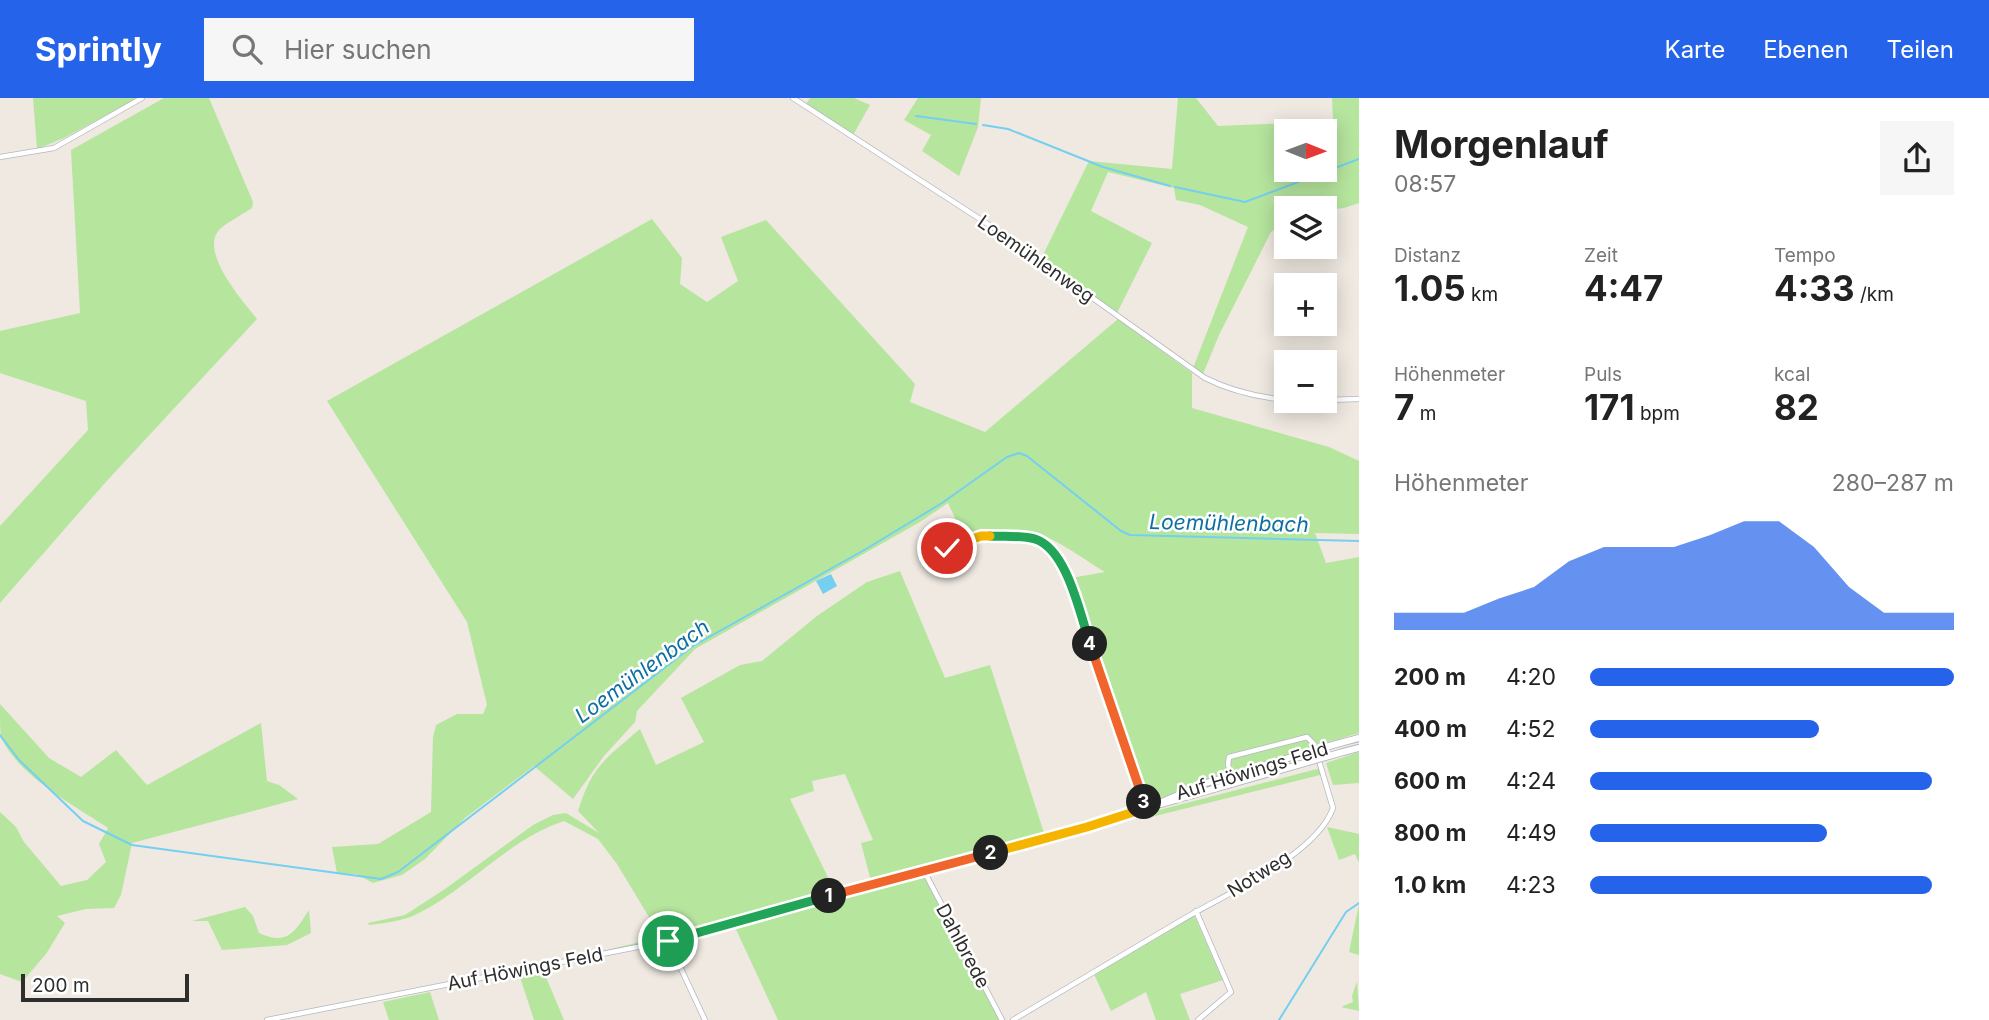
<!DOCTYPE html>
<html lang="de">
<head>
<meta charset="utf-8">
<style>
  body { margin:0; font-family:Inter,sans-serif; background:#f6f6f6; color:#222; height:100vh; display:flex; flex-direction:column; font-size:26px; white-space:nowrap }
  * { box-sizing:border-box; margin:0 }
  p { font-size:23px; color:#767676 }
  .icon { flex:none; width:38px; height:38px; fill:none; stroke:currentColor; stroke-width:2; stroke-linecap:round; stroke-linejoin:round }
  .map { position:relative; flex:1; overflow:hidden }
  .panel { display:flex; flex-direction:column; background:#fff; width:630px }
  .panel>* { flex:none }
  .needle { width:46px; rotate:91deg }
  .tools { position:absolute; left:1274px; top:21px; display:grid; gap:14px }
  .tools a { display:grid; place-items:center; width:63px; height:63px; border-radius:0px; background:#fff; box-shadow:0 4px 18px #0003; font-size:35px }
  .scale { position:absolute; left:21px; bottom:18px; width:168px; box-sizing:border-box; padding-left:7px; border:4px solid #2e2e2e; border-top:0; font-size:19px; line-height:24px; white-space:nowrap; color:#2e2e2e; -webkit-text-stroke:5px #fff; paint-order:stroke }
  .pin { position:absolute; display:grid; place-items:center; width:60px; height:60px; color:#fff; margin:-30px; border:4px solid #fff; border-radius:50%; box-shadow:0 2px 7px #0007 }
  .km { position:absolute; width:35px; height:35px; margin:-18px; border-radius:50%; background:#222; color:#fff; font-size:19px; line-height:35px; text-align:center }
  .round { display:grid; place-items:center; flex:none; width:74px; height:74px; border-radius:0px; background:#f6f6f6 }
  .overview { display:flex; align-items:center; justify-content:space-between; height:119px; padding:0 35px }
  h1 { font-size:38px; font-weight:700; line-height:52px }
  .stats { display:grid; grid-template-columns:repeat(3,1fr); gap:10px; height:119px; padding:7px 35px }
  .stats div { display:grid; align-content:center }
  .stats b { font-size:35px; font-weight:700 }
  .stats small { font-size:19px; font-weight:400 }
  .stats p { font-size:19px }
  .chart { height:196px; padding:14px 35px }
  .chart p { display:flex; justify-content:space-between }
  .chart svg { width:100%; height:126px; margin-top:7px; fill:#2563eb; opacity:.7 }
  ul { padding:0 35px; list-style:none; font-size:23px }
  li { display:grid; grid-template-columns:112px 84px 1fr; align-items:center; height:52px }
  li i { height:18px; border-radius:9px; background:#2563eb }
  header { display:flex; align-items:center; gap:42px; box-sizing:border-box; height:98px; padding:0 35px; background:#2563eb; color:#fff }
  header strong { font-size:33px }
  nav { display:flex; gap:38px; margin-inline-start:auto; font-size:24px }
  .search { width:490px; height:63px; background:#f6f6f6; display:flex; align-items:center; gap:18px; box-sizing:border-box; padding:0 24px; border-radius:0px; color:#767676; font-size:26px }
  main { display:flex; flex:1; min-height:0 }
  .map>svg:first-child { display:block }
</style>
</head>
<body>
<header>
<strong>Sprintly</strong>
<div class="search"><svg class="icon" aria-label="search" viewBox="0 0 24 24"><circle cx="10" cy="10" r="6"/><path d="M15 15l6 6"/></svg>Hier suchen</div>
<nav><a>Karte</a><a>Ebenen</a><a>Teilen</a></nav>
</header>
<main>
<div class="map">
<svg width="1359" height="922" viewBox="0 0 1359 922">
  <rect width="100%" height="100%" fill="#efe9e1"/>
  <!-- green -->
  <path fill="#b6e59e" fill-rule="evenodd" d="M33 0H138L64 40 37 51Z
    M164 0H209L253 104 252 110C242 117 229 123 220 131 198 153 243 203 257 221L104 386 0 505V428L88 332 86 303 0 275V233L80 215 71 52Z
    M810 0H854L870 7 853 37 806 6Z
    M918 0H981L978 29 959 78 922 53 931 37 904 22Z
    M1178 0H1196L1218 28 1290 25 1318 27 1333 21 1332 0H1359V105L1344 110 1325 112V110H1286V124L1271 134 1219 237 1203 276 1193 270 1248 129 1200 107 1176 102 1174 90 1108 74 1091 113 1152 145 1117 215 1041 161 1089 63 1172 71ZM1286 33H1325V72H1286Z
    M652 121 682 160 680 186 707 204 738 183 721 139 766 122 915 286 910 304 985 334 1118 221 1192 275V310L1329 349 1359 363V436L1315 435 1326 465 1359 459V635L1219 677 1150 704 1071 480 1105 474C1083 461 1054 438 1028 433 1007 429 984 435 963 437L948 405 920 424 695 551 637 613 635 624 604 658 573 701 534 668 465 720 425 761 402 777 373 785 356 776 337 775 332 749 378 746 431 714 433 639 436 627 457 616H483L487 607 467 524 327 303Z
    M900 473 945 580 990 567 1046 741 925 773 1001 922H778L733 825 732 829 604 858 602 853 661 839 617 766 598 741 564 723C509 741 469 790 417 816 403 823 384 825 369 827L368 825 405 817 445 791 533 727 553 717 566 715 599 735 578 713C592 668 605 661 640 631L656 667 704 644 681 600 740 567 762 563 817 518 867 484ZM845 676 873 742 861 745 872 787 836 796 790 701 814 693 812 683Z
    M0 606 49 660 81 679 116 652 147 687 261 625 267 683 279 687 298 701 132 745 121 797 114 810 86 811 57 818 65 825 46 856 22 884 0 876V714L16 729 24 744 61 788 87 782 106 764 99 746 108 730C74 707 18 678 1 639 0 630 0 616 0 606Z
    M1359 654V685L1333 687 1326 665Z
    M1321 670 1320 677 1143 721 1148 715Z
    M1327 729 1359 736V765L1355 756 1339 762Z
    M1359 806V857L1349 854Z
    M245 809 253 818 259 835C287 848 295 834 309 812L311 835 287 847 222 852 208 823H192Z
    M1194 817 1223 882 1180 896 1190 922H1156L1146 894 1111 913 1094 876Z
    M543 871V872L564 922H534L519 876Z
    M1357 883 1359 913 1341 909 1353 904 1352 898Z
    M430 894 439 922H389L383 904Z"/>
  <!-- water -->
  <path fill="#75cff0" d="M831 476 837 488 823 496 816 483Z"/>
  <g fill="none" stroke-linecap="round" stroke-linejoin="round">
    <!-- stream -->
    <path stroke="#75cff0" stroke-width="2" d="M916 18 976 26
      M983 27 1008 31 1103 69 1170 88
      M1175 89 1245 104 1359 61
      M0 637 19 662 83 723 132 747 381 781 398 774 693 548 866 451 942 405 1007 359 1019 355 1027 358 1121 433 1130 437 1359 443
      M1279 922 1346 814 1359 805"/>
    <defs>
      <path id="street" d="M793 0 1000 134 1205 280C1231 293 1257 299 1286 302
        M0 59 54 50 142 0
        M1294 303 1359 301
        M924 773 1002 922
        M1196 813 1231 894 1198 922
        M668 843 705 922
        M267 922 668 843 1087 729 1146 711 1066 474 1054 453 1045 445 1032 440 981 438 948 450
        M1013 922C1069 889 1124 856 1180 823 1223 797 1316 758 1333 710L1314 646 1307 639 1229 659 1228 667 1235 685"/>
      <path id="secondary" d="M1340 645 1359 640
        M1343 654 1359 650
        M1161 706 1308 664
        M1146 711 1203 686 1305 655"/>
    </defs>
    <!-- street casing -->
    <use href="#street" stroke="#b4b7c1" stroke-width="6"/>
    <!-- secondary casing -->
    <use href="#secondary" stroke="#b4b7c1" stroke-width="8"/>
    <!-- street -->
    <use href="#street" stroke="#fff" stroke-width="4.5"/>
    <!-- secondary -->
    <use href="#secondary" stroke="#fff" stroke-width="6"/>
    <defs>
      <path id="secondary-bridge" d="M1305 655 1340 645
        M1308 664 1343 654"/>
    </defs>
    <!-- secondary-bridge casing -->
    <use href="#secondary-bridge" stroke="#b4b7c1" stroke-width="8" stroke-linecap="butt"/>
    <!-- secondary-bridge -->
    <use href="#secondary-bridge" stroke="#fff" stroke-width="6"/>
  </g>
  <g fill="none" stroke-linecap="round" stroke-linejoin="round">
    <defs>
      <path id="split-1" d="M668 843 829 798"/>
      <path id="split-2" d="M829 798 991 755"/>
      <path id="split-3" d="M991 755 1087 729 1146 710 1144 704"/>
      <path id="split-4" d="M1090 546 1144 704"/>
      <path id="split-5" d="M990 438C1004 439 1022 437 1035 441 1067 451 1080 516 1090 546"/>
      <path id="split-6" d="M947 450 981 438H990"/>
    </defs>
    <!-- split-1 casing -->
    <use href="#split-1" stroke="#fff" stroke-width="14"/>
    <!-- split-2 casing -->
    <use href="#split-2" stroke="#fff" stroke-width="14"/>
    <!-- split-3 casing -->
    <use href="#split-3" stroke="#fff" stroke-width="14"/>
    <!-- split-4 casing -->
    <use href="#split-4" stroke="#fff" stroke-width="14"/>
    <!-- split-5 casing -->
    <use href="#split-5" stroke="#fff" stroke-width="14"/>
    <!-- split-6 casing -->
    <use href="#split-6" stroke="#fff" stroke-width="14"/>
    <!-- split-1 -->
    <use href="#split-1" stroke="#22a559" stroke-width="9"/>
    <!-- split-2 -->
    <use href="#split-2" stroke="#f0652b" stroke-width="9"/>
    <!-- split-3 -->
    <use href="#split-3" stroke="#f5b400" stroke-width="9"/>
    <!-- split-4 -->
    <use href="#split-4" stroke="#f0652b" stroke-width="9"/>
    <!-- split-5 -->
    <use href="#split-5" stroke="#22a559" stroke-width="9"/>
    <!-- split-6 -->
    <use href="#split-6" stroke="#f5b400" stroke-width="9"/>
  </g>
  <g text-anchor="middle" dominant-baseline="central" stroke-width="5" stroke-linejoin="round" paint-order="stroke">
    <!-- street labels -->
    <g font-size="19" fill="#2e2e2e" stroke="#fff">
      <text transform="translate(1036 161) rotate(35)">Loemühlenweg</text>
      <text transform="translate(1252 673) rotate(-17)">Auf Höwings Feld</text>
      <text transform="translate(1259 776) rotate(-32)">Notweg</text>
      <text transform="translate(963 848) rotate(62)">Dahlbrede</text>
      <text transform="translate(525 871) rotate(-11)">Auf Höwings Feld</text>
    </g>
    <!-- water labels -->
    <g font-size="21" font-style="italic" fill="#0d6fa3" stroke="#fff">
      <text transform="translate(1229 425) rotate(1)">Loemühlenbach</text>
      <text transform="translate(642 573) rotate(-36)">Loemühlenbach</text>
    </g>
  </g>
</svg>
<div class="tools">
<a><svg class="needle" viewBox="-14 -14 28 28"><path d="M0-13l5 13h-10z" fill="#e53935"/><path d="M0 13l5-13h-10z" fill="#767676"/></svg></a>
<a><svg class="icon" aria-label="layers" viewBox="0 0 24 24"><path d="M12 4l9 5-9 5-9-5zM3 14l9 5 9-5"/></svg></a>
<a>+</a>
<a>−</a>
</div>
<div class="scale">200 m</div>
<div class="pin" style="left:668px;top:843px;background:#1e9e55"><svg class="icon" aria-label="arrive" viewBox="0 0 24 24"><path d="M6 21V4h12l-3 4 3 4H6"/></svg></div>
<div class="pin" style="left:947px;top:450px;background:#d93025"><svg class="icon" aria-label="check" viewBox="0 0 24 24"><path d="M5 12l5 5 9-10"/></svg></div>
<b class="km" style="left:829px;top:798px">1</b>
<b class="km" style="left:991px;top:755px">2</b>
<b class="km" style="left:1144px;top:704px">3</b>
<b class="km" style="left:1090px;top:546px">4</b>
</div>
<section class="panel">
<div class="overview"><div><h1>Morgenlauf</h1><p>08:57</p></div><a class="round"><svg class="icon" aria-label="share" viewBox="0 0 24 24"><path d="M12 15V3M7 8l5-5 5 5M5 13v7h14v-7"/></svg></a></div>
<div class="stats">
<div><p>Distanz</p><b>1.05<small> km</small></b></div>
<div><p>Zeit</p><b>4:47</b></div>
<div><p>Tempo</p><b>4:33<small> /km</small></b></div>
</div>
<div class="stats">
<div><p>Höhenmeter</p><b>7<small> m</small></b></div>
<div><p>Puls</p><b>171<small> bpm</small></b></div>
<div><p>kcal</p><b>82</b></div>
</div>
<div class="chart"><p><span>Höhenmeter</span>280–287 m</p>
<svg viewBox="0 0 160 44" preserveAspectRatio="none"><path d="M0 44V38L10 38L20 38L30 33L40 29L50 20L60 15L70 15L80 15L90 11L100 6L110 6L120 15L130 29L140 38L150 38L160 38V44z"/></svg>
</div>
<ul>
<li><b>200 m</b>4:20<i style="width:100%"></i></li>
<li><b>400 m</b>4:52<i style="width:63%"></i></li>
<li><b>600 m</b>4:24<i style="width:94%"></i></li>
<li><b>800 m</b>4:49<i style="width:65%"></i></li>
<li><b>1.0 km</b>4:23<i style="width:94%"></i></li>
</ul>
</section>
</main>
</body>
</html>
